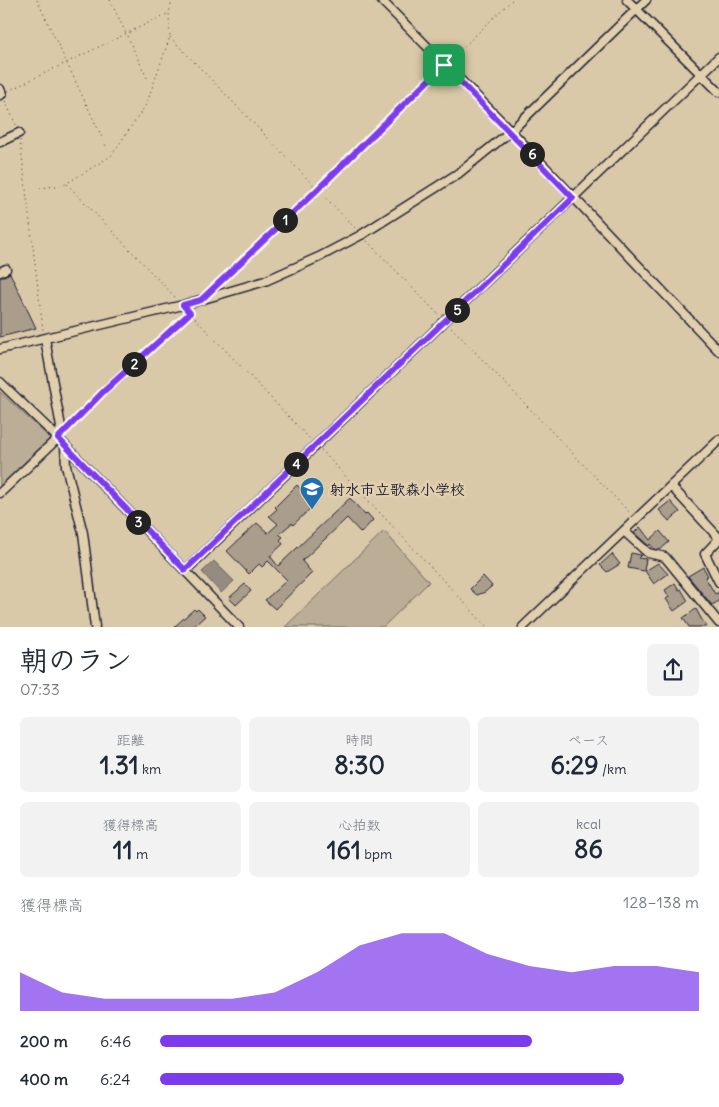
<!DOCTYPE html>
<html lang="ja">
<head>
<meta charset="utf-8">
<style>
  body { margin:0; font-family:Delius,"Klee One",sans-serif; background:#f2f2f3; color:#1f2937; height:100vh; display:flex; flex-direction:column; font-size:19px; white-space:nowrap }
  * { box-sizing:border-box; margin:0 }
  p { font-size:16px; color:#747a83 }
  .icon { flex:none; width:28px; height:28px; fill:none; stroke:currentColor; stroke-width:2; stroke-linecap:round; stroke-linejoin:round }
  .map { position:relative; height:627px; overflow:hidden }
  .details { display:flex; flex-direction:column; background:#fff; flex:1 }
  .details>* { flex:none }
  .pin { position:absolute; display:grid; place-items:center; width:42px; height:42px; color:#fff; margin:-21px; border-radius:10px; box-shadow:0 2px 8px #0006 }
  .km { position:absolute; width:25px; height:25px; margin:-12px; border-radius:50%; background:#222; color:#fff; font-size:14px; line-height:25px; text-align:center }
  .round { display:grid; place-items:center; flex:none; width:52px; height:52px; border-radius:8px; background:#f2f2f3 }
  .summary { display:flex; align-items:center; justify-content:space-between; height:85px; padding:0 20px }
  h1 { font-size:28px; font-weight:800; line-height:38px }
  .figures { display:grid; grid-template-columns:repeat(3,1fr); gap:8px; height:85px; padding:5px 20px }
  .figures div { display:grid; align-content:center; border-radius:8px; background:#f2f2f3; text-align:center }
  .figures b { font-size:25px; font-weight:800 }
  .figures small { font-size:14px; font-weight:400 }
  .figures p { font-size:14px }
  .chart { height:140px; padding:10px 20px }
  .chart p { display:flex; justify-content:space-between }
  .chart svg { width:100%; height:90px; margin-top:5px; fill:#7c3aed; opacity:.7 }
  ul { padding:0 20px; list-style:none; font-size:16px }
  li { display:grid; grid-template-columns:80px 60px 1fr; align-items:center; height:38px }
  li i { height:12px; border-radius:6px; background:#7c3aed }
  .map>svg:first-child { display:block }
</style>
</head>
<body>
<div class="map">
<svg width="719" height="627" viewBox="0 0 719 627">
  <rect width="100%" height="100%" fill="#dac9a8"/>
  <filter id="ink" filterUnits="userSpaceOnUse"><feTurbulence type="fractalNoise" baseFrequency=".02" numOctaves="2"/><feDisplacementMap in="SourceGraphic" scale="10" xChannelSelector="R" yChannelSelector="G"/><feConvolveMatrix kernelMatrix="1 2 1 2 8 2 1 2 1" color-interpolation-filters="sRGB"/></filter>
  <g filter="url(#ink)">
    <!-- green -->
    <path fill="#bcae96" stroke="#6f6868" d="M0 392 50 438 0 486Z
      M384 531 429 582 383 627H285Z"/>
    <!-- water -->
    <path fill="#968b81" stroke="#686165" d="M214 561 234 581 221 593 202 572Z"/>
    <!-- building -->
    <path fill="#aa9d8c" stroke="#22223b" d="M10 273 36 328 0 337V278Z
      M297 485 315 504 293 525 292 523 279 534 283 537 280 540 283 544 270 556 278 566 350 498 365 515 367 513 373 520 361 533 347 518 302 561 312 573 275 609 265 600 287 580 268 561 262 567 259 564 249 574 227 551 257 523 268 533 278 524 269 516 277 509 275 507Z
      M670 501 680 512 669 521 659 510Z
      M640 527 650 540 660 531 669 542 660 550 654 549 650 544 649 546 634 533Z
      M631 553 641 555 638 558 646 559 644 571 628 568Z
      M612 554 620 564 607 572 600 565Z
      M658 563 668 574 654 584 645 571Z
      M703 567 708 576 705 577 715 594 719 592V601L712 605 688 576Z
      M483 576 492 586 485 592 477 595 470 589Z
      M675 583 679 590 681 589 688 601 674 611 666 599 669 597 665 590Z
      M245 584 251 591 236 605 229 598Z
      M194 609 196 611 198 609 205 616 193 627H174Z
      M696 609 702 620 707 627H689L683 618Z"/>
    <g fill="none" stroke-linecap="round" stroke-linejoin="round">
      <defs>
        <path id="minor" d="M381 0 511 131 719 351
          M627 0 719 92
          M0 89 2 94 0 95
          M0 142 19 133
          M0 272 6 269
          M0 349 183 305 265 281 319 257 361 235 459 173 511 131 646 0
          M0 382 58 438 239 627
          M65 446 66 466 83 533 95 627
          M671 486 719 538
          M0 493 58 438 61 427 45 339
          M624 531 648 553 665 557 719 623
          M719 539 705 554 719 582
          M185 571 719 57
          M523 627 719 440"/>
      </defs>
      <!-- minor casing -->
      <use href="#minor" stroke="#22223b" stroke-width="11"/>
      <!-- path -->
      <path stroke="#22223b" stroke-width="1" stroke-dasharray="1 4" stroke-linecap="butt" d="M37 0 107 148
        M110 0 148 80
        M170 37 356 229
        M450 60 512 0
        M8 91 169 13
        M5 101 17 127
        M20 140 43 330
        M67 184 177 299
        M40 188 64 185 111 156 146 105 170 37 169 13 172 0
        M367 241 439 315
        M214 287 439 70
        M188 311 311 440
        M451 327 630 513
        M69 427 103 392 190 313
        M321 450 487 627"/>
      <!-- minor -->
      <use href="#minor" stroke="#e2d0ad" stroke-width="8"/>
    </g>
  </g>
  <g fill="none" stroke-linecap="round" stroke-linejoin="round" filter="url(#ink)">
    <defs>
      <path id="route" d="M444 65 573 198 185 570 58 438 103 392 190 313 183 305 201 300 317 190Z"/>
    </defs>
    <!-- route casing -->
    <use href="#route" stroke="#fff" stroke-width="10"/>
    <!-- route -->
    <use href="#route" stroke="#7c3aed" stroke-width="6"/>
  </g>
  <!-- icons -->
  <defs>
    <symbol id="school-pin" viewBox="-11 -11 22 30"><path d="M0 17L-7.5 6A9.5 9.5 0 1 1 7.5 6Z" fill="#1f6fb2" stroke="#e2d0ad"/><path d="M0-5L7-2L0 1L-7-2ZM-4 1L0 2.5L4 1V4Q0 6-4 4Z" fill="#fff"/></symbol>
  </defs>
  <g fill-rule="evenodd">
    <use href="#school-pin" x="298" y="475" width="28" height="38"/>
  </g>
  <g text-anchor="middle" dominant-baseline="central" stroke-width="5" stroke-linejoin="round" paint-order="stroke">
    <!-- poi labels -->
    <g font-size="15" font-weight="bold" fill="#22223b" stroke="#e2d0ad" text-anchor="start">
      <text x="330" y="489">射水市立歌森小学校</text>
    </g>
  </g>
</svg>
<div class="pin" style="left:444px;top:65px;background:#1e9e55"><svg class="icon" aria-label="arrive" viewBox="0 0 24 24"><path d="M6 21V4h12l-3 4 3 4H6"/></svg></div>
<b class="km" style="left:285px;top:220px">1</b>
<b class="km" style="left:134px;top:364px">2</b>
<b class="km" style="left:138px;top:522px">3</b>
<b class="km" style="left:296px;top:464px">4</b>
<b class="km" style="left:457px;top:310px">5</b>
<b class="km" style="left:532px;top:154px">6</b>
</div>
<section class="details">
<div class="summary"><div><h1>朝のラン</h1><p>07:33</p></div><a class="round"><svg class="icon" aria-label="share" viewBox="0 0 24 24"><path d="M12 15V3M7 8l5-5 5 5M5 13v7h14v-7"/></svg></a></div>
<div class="figures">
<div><p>距離</p><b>1.31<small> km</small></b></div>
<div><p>時間</p><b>8:30</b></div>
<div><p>ペース</p><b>6:29<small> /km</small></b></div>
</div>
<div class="figures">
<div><p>獲得標高</p><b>11<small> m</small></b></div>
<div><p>心拍数</p><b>161<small> bpm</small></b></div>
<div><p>kcal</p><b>86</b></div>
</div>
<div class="chart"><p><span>獲得標高</span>128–138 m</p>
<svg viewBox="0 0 160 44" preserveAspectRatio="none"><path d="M0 44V25L10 35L20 38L30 38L40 38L50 38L60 35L70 25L80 12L90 6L100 6L110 16L120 22L130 25L140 22L150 22L160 25V44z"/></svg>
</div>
<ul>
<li><b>200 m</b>6:46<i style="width:69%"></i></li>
<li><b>400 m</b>6:24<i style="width:86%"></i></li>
</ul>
</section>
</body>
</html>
